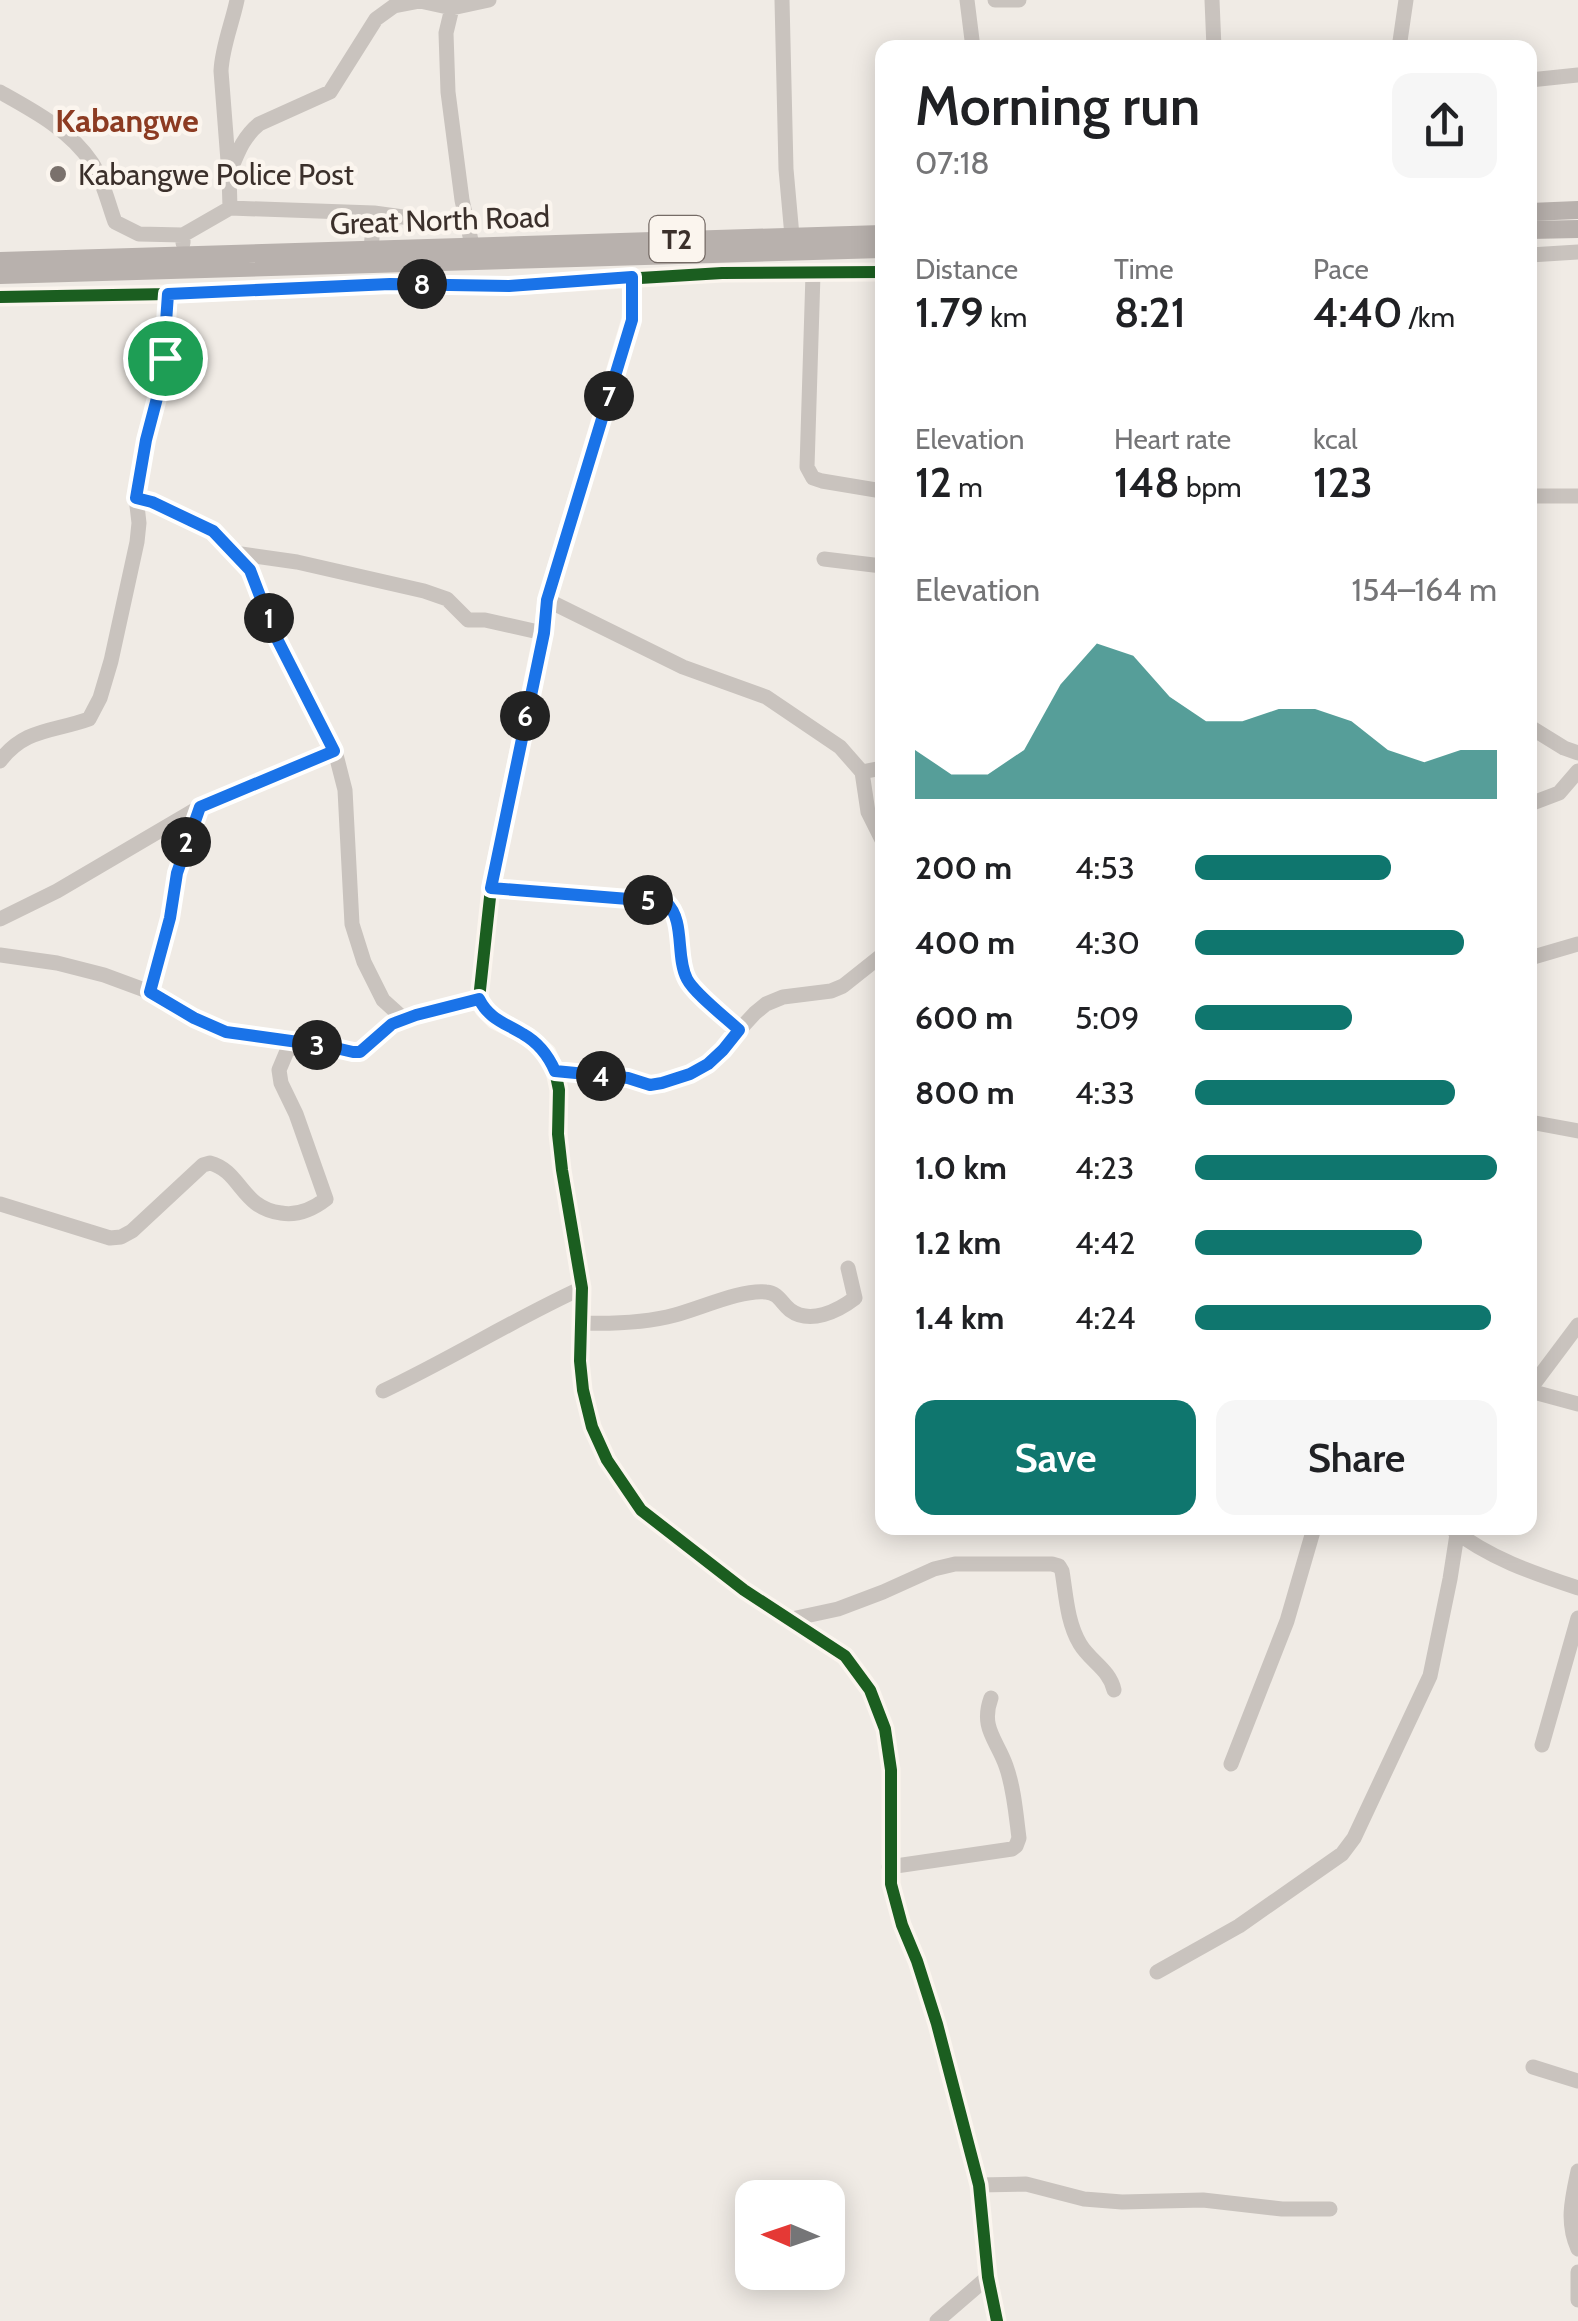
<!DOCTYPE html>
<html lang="en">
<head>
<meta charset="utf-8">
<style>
  body { margin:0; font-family:Cabin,sans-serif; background:#f6f6f6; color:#202124; height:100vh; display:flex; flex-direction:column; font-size:38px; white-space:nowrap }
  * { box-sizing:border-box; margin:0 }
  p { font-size:32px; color:#757577 }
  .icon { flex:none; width:55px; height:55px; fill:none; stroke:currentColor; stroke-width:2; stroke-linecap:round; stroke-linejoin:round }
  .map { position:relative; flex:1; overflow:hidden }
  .side { position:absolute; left:875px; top:40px; width:662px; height:1495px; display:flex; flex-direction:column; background:#fff; border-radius:20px; box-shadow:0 5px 25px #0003 }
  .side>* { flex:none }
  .needle { width:65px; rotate:272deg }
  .tools { position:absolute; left:735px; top:2180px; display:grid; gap:20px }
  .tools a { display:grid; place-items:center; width:110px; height:110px; border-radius:20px; background:#fff; box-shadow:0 5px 25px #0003; font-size:50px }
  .pin { position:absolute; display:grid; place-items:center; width:85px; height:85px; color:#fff; margin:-42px; border:5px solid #fff; border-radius:50%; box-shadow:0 2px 10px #0007 }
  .km { position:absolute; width:50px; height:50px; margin:-25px; border-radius:50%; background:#222; color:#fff; font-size:28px; line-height:50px; text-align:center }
  .round { display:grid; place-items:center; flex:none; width:105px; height:105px; border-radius:20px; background:#f6f6f6 }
  .summary { display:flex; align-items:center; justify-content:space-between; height:170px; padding:0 40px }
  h1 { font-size:55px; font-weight:600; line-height:75px }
  .figures { display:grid; grid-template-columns:repeat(3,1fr); gap:15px; height:170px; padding:10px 40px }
  .figures div { display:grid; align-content:center }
  .figures b { font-size:42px; font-weight:600 }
  .figures small { font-size:28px; font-weight:400 }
  .figures p { font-size:28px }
  .chart { height:280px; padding:20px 40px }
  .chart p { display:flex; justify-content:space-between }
  .chart svg { width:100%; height:180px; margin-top:10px; fill:#0f766e; opacity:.7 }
  .primary-button { display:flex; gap:20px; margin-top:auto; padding:20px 40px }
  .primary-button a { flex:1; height:115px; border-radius:20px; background:#0f766e; color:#fff; font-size:40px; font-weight:600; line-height:115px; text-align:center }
  .primary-button a+a { background:#f6f6f6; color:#202124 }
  ul { padding:0 40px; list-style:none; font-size:32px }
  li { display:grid; grid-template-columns:160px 120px 1fr; align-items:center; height:75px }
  li i { height:25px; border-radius:12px; background:#0f766e }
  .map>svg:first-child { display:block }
</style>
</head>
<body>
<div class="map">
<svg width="1578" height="2321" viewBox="0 0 1578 2321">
  <rect width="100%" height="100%" fill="#f0ebe5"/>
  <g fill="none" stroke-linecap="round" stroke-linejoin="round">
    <!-- minor -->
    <path stroke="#c9c3be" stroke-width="15" d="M451 0 452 8 446 33 448 92 462 200 472 245
      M782 0 786 169 792 236
      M967 0 973 48
      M995 0H1019
      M1212 0 1214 48
      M1399 48 1406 0
      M1530 80 1578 75
      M0 92C34 111 70 130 92 163 103 180 108 203 115 222L139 234 183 235V243
      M229 174C237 155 242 138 259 124L330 92 376 19 394 6 420 1 452 8 489 0
      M230 208 229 174 221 71C222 47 232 24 237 0
      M183 235 230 208 374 213 468 226
      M371 250 374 213
      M1530 255 1578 252
      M813 274 807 467 813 478 822 481 882 491
      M633 277 631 319 547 600 543 633 491 888 479 999 484 1009 495 1020 527 1036 547 1053 555 1071 559 1090 558 1134 562 1170 582 1288 580 1361 583 1390 592 1427 607 1460 641 1510 744 1590 845 1656 870 1690 885 1729 891 1770V1884L902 1925 917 1961 937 2024 979 2185 988 2277 997 2321
      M0 297 169 294 390 284 509 286 722 273 882 272
      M1530 496H1578
      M136 497 152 502 213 531 250 570 274 633 335 751 345 790 352 924 364 962 383 1000 404 1019
      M234 553 297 562 424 591 447 599 468 620H485L543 633
      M824 559 882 566
      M547 600 683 667 766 697 840 747 862 772 868 812 882 840
      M1530 727 1564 748 1578 753
      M0 761C25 728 53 732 89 719L100 698 111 661 137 542 139 523 136 497 146 439 161 379 169 294
      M862 772 882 768
      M1530 804 1559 793 1578 771
      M491 888 666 902 673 908 683 970 689 983 739 1030
      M0 919 57 891 200 807 335 751
      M0 955 57 963 104 975 150 992 194 1018 226 1032 327 1046 345 1052 360 1051 392 1025 404 1019 479 999
      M1530 958 1578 944
      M150 992 170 918 177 873 199 808
      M555 1071 628 1078 650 1085 690 1074 708 1064 755 1013 766 1004 783 997 831 991 843 986 882 955
      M1530 1122 1578 1131
      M0 1204 110 1238 121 1237 132 1231 203 1165 210 1163C241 1171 241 1208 281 1213 298 1216 313 1209 326 1199L296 1114 281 1083 279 1070 287 1051 301 1043
      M581 1323C613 1324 645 1323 675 1315 699 1309 742 1289 766 1292 779 1293 781 1303 790 1310 810 1325 838 1311 855 1298L848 1268
      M1530 1389 1578 1325
      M383 1391C451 1359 514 1319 582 1288
      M1530 1391 1578 1404
      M1451 1528C1488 1558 1533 1573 1578 1588
      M787 1620 838 1609 883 1592 934 1569 955 1564H1052L1059 1566 1062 1571C1066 1595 1067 1622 1080 1644 1090 1661 1110 1670 1114 1690
      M1542 1745 1578 1618
      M1231 1764 1287 1621 1314 1528
      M889 1867 1012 1849 1016 1846 1019 1838C1016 1815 1014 1788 1006 1766 997 1740 980 1728 991 1698
      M1157 1972 1239 1926 1342 1854 1354 1838 1430 1676 1450 1579 1458 1528
      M1533 2067 1578 2081
      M1578 2171C1572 2199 1566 2222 1578 2249
      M979 2185 1026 2184 1084 2199 1122 2202 1203 2200 1282 2209H1330
      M1578 2272V2300
      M937 2321 988 2277"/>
    <!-- major -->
    <path stroke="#b8b1ad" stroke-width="18" d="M1530 212 1578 210
      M1530 230 1578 229
      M0 261 882 234
      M0 275 882 249"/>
    <defs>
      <path id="cycleway" d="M633 277 631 319 547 600 543 633 491 888 479 999 484 1009 495 1020 527 1036 547 1053 555 1071 559 1090 558 1134 562 1170 582 1288 580 1361 583 1390 592 1427 607 1460 641 1510 744 1590 845 1656 870 1690 885 1729 891 1770V1884L902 1925 917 1961 937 2024 979 2185 988 2277 997 2321
        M0 297 169 294 390 284 509 286 722 273 882 272"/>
    </defs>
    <!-- cycleway casing -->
    <use href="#cycleway" stroke="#fbf5ee" stroke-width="19"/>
    <!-- cycleway -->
    <use href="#cycleway" stroke="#1b5e20" stroke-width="12"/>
  </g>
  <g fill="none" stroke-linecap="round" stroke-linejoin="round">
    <defs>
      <path id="route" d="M632 277V320L547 600 544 633 491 888 666 902C686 921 675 956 687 979 694 993 725 1017 739 1030L723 1050 708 1064 690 1074 662 1083 650 1085 628 1078 555 1071C548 1055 539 1043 523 1034 505 1023 489 1019 479 999L416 1015 392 1024 360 1052H353L327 1046 226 1032 194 1018 150 992 170 918 177 873 200 807 334 751 274 633 250 570 213 531 152 502 136 498 146 440 162 379 168 294 390 284 509 286Z"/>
    </defs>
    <!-- route casing -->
    <use href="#route" stroke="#fff" stroke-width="20"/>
    <!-- route -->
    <use href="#route" stroke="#1a73e8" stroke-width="12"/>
  </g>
  <!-- markers -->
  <circle fill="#7a716c" stroke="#fbf5ee" stroke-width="4" cx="58" cy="174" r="10"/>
  <g text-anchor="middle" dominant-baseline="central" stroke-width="9" stroke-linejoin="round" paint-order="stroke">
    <!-- shield labels -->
    <rect fill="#fbf5ee" stroke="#756b66" stroke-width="2.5" x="649.5" y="216" width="55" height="46" rx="8"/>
    <g font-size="28" font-weight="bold" fill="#3b302b">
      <text x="677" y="239">T2</text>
    </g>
    <!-- poi labels -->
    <g font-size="30" fill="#3b302b" stroke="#fbf5ee" text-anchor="start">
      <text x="78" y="174">Kabangwe Police Post</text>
    </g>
    <!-- street labels -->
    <g font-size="30" fill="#3b302b" stroke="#fbf5ee">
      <text transform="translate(440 220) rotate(-2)">Great North Road</text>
    </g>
    <!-- neighbourhood labels -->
    <g font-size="32" font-weight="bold" fill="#8c3b22" stroke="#fbf5ee">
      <text x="127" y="120">Kabangwe</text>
    </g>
  </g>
</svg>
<div class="tools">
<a><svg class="needle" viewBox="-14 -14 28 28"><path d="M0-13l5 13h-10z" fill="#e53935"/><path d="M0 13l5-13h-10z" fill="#757577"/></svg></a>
</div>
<div class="pin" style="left:165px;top:358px;background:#1e9e55"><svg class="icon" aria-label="arrive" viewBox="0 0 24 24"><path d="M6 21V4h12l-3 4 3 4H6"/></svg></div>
<b class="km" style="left:269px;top:618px">1</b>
<b class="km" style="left:186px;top:842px">2</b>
<b class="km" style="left:317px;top:1045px">3</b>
<b class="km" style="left:601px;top:1076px">4</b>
<b class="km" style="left:648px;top:900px">5</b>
<b class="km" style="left:525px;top:716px">6</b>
<b class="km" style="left:609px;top:396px">7</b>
<b class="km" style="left:422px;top:284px">8</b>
<section class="side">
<div class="summary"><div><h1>Morning run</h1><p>07:18</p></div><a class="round"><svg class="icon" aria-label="share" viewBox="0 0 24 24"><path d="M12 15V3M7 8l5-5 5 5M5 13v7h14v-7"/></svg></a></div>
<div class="figures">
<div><p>Distance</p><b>1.79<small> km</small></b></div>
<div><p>Time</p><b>8:21</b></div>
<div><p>Pace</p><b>4:40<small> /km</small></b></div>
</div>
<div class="figures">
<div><p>Elevation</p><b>12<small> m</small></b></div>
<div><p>Heart rate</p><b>148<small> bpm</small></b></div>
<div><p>kcal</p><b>123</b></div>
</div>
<div class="chart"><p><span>Elevation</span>154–164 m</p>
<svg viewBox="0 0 160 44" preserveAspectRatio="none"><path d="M0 44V32L10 38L20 38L30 32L40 16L50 6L60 9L70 19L80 25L90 25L100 22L110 22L120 25L130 32L140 35L150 32L160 32V44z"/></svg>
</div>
<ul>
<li><b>200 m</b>4:53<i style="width:65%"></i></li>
<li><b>400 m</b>4:30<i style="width:89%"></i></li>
<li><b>600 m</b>5:09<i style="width:52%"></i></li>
<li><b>800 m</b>4:33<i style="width:86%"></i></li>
<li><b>1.0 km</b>4:23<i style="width:100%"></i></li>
<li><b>1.2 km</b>4:42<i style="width:75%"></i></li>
<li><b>1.4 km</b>4:24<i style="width:98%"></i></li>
</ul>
<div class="primary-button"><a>Save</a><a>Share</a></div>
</section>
</div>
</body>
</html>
